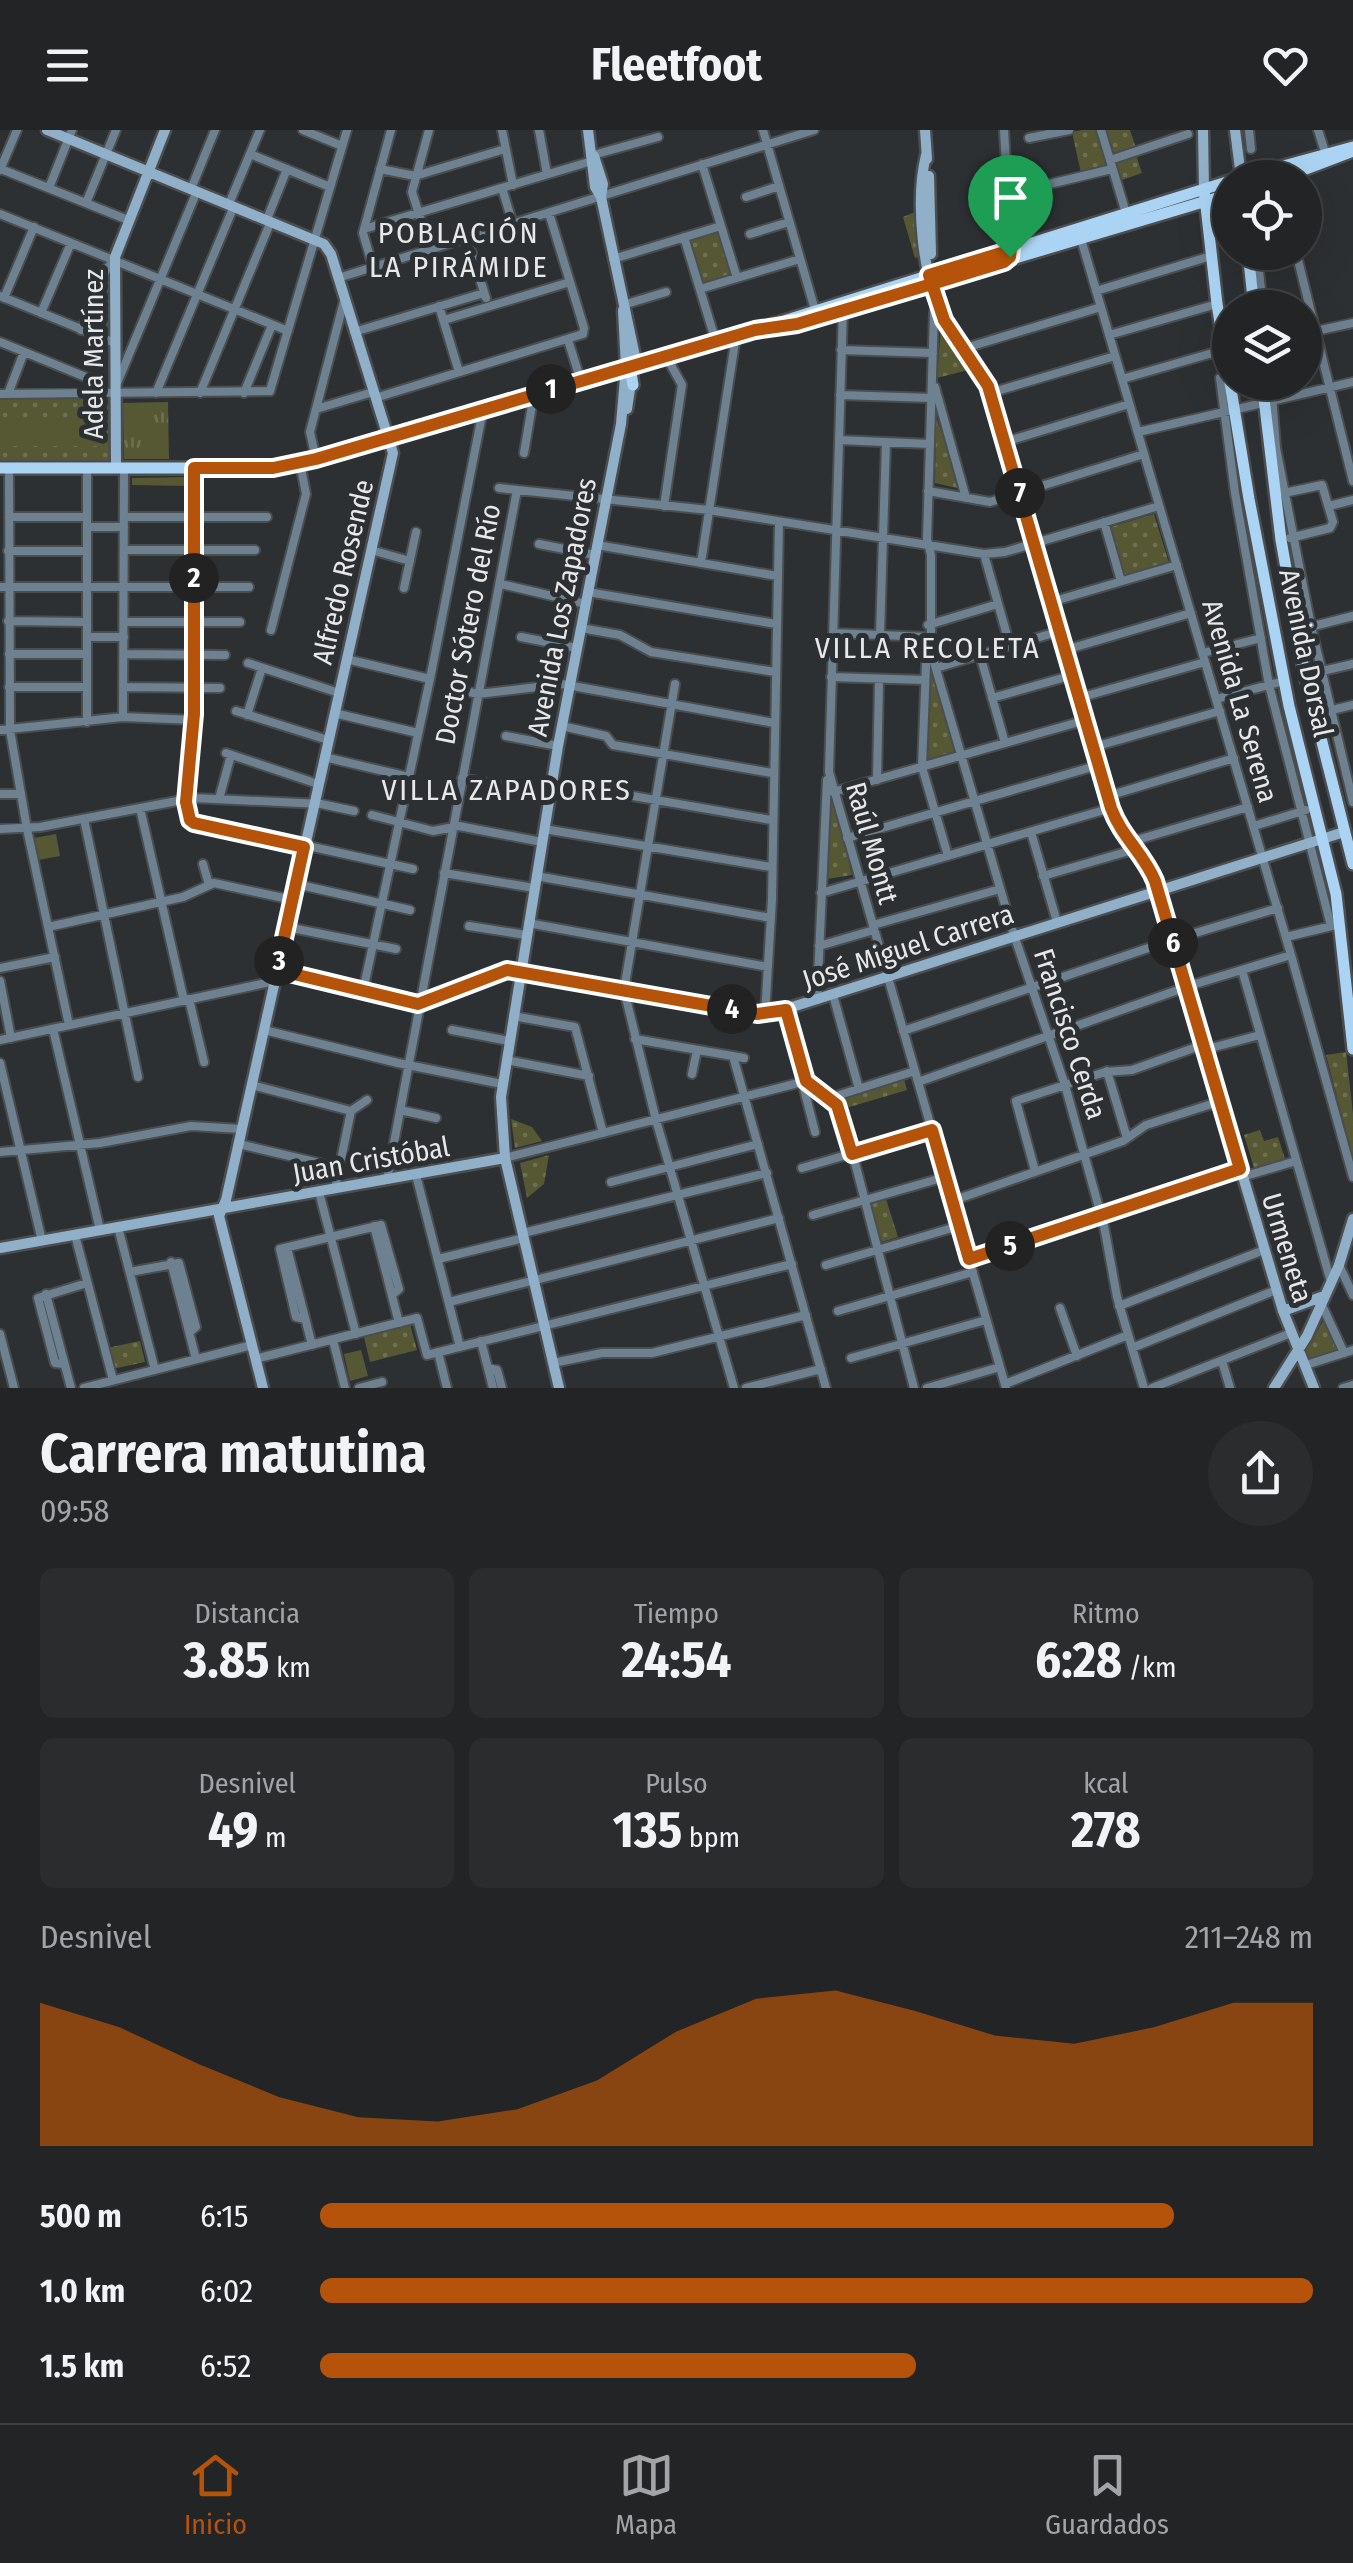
<!DOCTYPE html>
<html lang="es">
<head>
<meta charset="utf-8">
<style>
  body { margin:0; font-family:"Fira Sans Condensed",sans-serif; background:#2a2c2e; color:#f1f3f6; height:100vh; display:flex; flex-direction:column; font-size:38px; white-space:nowrap }
  * { box-sizing:border-box; margin:0 }
  p { font-size:32px; color:#a2a4a7 }
  .icon { flex:none; width:55px; height:55px; fill:none; stroke:currentColor; stroke-width:2; stroke-linecap:round; stroke-linejoin:round }
  .map { position:relative; height:1258px; overflow:hidden }
  .drawer { display:flex; flex-direction:column; background:#222426; flex:1 }
  .drawer>* { flex:none }
  .controls { position:absolute; left:1212px; top:30px; display:grid; gap:20px }
  .controls a { display:grid; place-items:center; width:110px; height:110px; border-radius:50%; background:#222426; box-shadow:0 10px 40px #0002,0 0 0 2px #3f4143; font-size:50px }
  .pin { position:absolute; display:grid; place-items:center; width:85px; height:85px; color:#fff; margin:-102px -42px; border-radius:50% 50% 50% 0; rotate:-45deg; box-shadow:0 0 10px #0007 }
  .pin .icon { rotate:45deg }
  .km { position:absolute; width:50px; height:50px; margin:-25px; border-radius:50%; background:#222; color:#fff; font-size:28px; line-height:50px; text-align:center }
  .round { display:grid; place-items:center; flex:none; width:105px; height:105px; border-radius:52px; background:#2a2c2e }
  .head { display:flex; align-items:center; justify-content:space-between; height:170px; padding:0 40px }
  h1 { font-size:55px; font-weight:700; line-height:75px }
  .metrics { display:grid; grid-template-columns:repeat(3,1fr); gap:15px; height:170px; padding:10px 40px }
  .metrics div { display:grid; align-content:center; border-radius:15px; background:#2a2c2e; text-align:center }
  .metrics b { font-size:50px; font-weight:700 }
  .metrics small { font-size:28px; font-weight:400 }
  .metrics p { font-size:28px }
  .chart { height:280px; padding:20px 40px }
  .chart p { display:flex; justify-content:space-between }
  .chart svg { width:100%; height:180px; margin-top:10px; fill:#b45309; opacity:.7 }
  ul { padding:0 40px; list-style:none; font-size:32px }
  li { display:grid; grid-template-columns:160px 120px 1fr; align-items:center; height:75px }
  li i { height:25px; border-radius:12px; background:#b45309 }
  header { display:flex; justify-content:space-between; align-items:center; height:130px; padding:0 40px; background:#222426; font-size:45px; font-weight:700 }
  .tab-bar { display:flex; justify-content:space-around; align-items:center; height:140px; border-top:2px solid #3f4143; background:#222426; font-size:28px; color:#a2a4a7 }
  .tab-bar a { display:grid; justify-items:center; gap:5px }
  .tab-bar .on { color:#b45309 }
  .map>svg:first-child { display:block }
</style>
</head>
<body>
<header><svg class="icon" aria-label="menu" viewBox="0 0 24 24"><path d="M4 6h16M4 12h16M4 18h16"/></svg>Fleetfoot<svg class="icon" aria-label="heart" viewBox="0 0 24 24"><path d="M12 20l-8-8c-3-5 5-10 8-4 3-6 11-1 8 4z"/></svg></header>
<div class="map">
<svg width="1353" height="1258" viewBox="0 0 1353 1258">
  <defs>
    <pattern id="grass-dots" width="8" height="8" patternUnits="userSpaceOnUse" patternTransform="scale(2.5)"><rect width="8" height="8" fill="#565834"/><path d="M2 2h.1M6 6h.1" fill="none" stroke="#6e7052" stroke-width="1.8" stroke-linecap="round"/></pattern>
    <pattern id="park-tufts" width="24" height="20" patternUnits="userSpaceOnUse" patternTransform="scale(2.5)"><rect width="24" height="20" fill="#565834"/><path d="M3 7l-1-3M5 7V3M7 7l1-3M15 17l-1-3M17 17v-4M19 17l1-3" fill="none" stroke="#6e7052"/></pattern>
  </defs>
  <rect width="100%" height="100%" fill="#2d3032"/>
  <!-- grass -->
  <path fill="url(#grass-dots)" d="M1082 0H1098L1106 38 1081 43 1072 2Z
    M1105 0H1130L1136 18 1113 25Z
    M1136 25 1142 43 1122 50 1116 33Z
    M915 82 918 127 915 128 903 87Z
    M718 100 733 147 702 157 687 110Z
    M108 142 110 145V209L86 195Z
    M941 194 972 239 937 248Z
    M111 267 112 334H0V268Z
    M936 286 961 359 935 353Z
    M1154 384 1169 433 1125 446 1110 397Z
    M929 533 956 621 928 629Z
    M831 665 852 745 827 749Z
    M1346 922 1353 984V1028L1326 925Z
    M904 949 907 960 846 978 842 967Z
    M511 989 532 997 542 1011 515 1018Z
    M1260 1000 1264 1011 1278 1007 1286 1032 1255 1041 1244 1005Z
    M549 1025 544 1054 527 1068 520 1033Z
    M886 1069 898 1107 882 1112 870 1074Z
    M1325 1187 1340 1220 1309 1231 1306 1221Z
    M410 1194 417 1220 370 1232 364 1207Z
    M140 1211 145 1232 112 1239 107 1218Z"/>
  <!-- park -->
  <path fill="url(#park-tufts)" d="M168 272 169 329H124L123 273Z
    M189 347V356L132 355V348Z
    M56 704 60 726 38 730 34 708Z"/>
  <!-- pitch -->
  <path fill="#565834" d="M1 288H48V316H1Z
    M51 288H99V316H51Z
    M361 1220 368 1246 350 1251 344 1224Z"/>
  <g fill="none" stroke-linecap="round" stroke-linejoin="round">
    <defs>
      <path id="street" d="M303 0 342 16
        M429 0 412 62 430 119
        M502 0 513 55
        M539 0 547 44
        M763 0 815 180
        M1004 0 1011 120
        M1101 0 1126 83
        M1249 0 1251 19
        M1318 0 1325 22
        M1029 8 1069 0
        M250 24 330 57
        M593 25 658 7
        M1110 30 1188 4
        M702 34 737 148
        M1 39 128 90
        M380 39 415 46 505 19
        M0 40 17 0
        M1037 57 1112 39
        M49 58 72 0
        M502 58 513 94
        M191 59 215 0
        M746 67 779 56
        M86 73 116 0
        M229 74 260 0
        M0 84 288 201
        M267 89 287 39
        M364 99 592 31
        M750 104 789 92
        M684 107 716 212
        M467 108 486 168
        M1081 109 1291 825 1353 1047
        M1257 122 1263 178
        M1296 122 1353 351
        M613 129 721 96
        M373 137 363 103 391 0
        M338 148 814 0
        M700 159 800 129
        M1096 161 1211 126
        M0 166 115 213
        M4 168 34 97
        M937 174 934 182 927 409 931 425V522L1012 799 1065 955 1104 1096 1117 1167 1144 1258
        M623 175 666 162
        M439 176 459 242
        M843 180 829 642 1006 1258
        M41 183 71 113
        M444 190 570 152
        M81 200 107 138 114 131
        M1316 201 1353 193
        M354 202 484 163
        M1109 205 1217 174
        M568 210 581 251
        M0 212 88 248 103 263
        M962 219 1101 177
        M841 220 933 223
        M1220 248 1235 363 1269 555 1331 796
        M1122 249 1223 220
        M118 251 197 61
        M1271 252 1276 318 1311 496 1353 672
        M935 257 966 368
        M156 263 234 76
        M200 263 271 91
        M244 263 272 195
        M990 263 1115 226
        M0 264 270 261 347 0
        M8 264 24 222
        M840 265 932 268
        M375 268 583 204 584 198 549 83
        M316 279 373 262
        M1138 302 1353 252
        M839 310 930 314
        M1005 312 1129 274
        M524 323 534 264
        M316 329 310 302 344 171
        M9 338 10 600 27 699 69 895
        M194 338V584L186 673 190 690 413 739
        M499 358 709 380 984 424 1005 422 1159 376
        M928 361 990 372 1144 324
        M1284 363 1322 355 1333 392 1330 398 1290 408
        M664 376 682 255 666 226
        M1329 376 1353 370
        M9 387H87
        M124 387H267
        M1104 392 1121 451
        M87 397H124
        M539 414 595 425
        M597 415 777 446
        M124 420H255
        M371 420 410 431
        M8 421H87
        M984 424 1010 516
        M701 433 736 206
        M501 454 586 474
        M0 457H249
        M404 458 416 402
        M588 462 776 494
        M1051 472 1177 435
        M8 491 87 492
        M124 492H240
        M928 495 998 474
        M581 498 620 505 651 522 775 542
        M1306 498 1353 486
        M271 500 306 364 300 333
        M833 503 928 507
        M880 505 886 312
        M87 507H124
        M521 507 577 518
        M927 511 922 637 948 726
        M1065 520 1191 483
        M1203 523 1261 508
        M9 524H87
        M124 524 225 525
        M980 525 1005 613
        M346 529 430 549
        M248 533 339 563
        M936 538 1060 501
        M1305 545 1353 534
        M831 547 924 550
        M675 554 624 860 656 990 734 1258
        M9 557H87
        M124 557 220 558
        M461 560 478 564 562 554 774 593
        M992 568 1073 545
        M1079 568 1205 532
        M1216 569 1284 551
        M236 581 328 610
        M1328 581 1353 575
        M334 583 418 603
        M247 585 262 538
        M123 587 124 338
        M87 592V338
        M562 596 606 606 613 615 772 643
        M0 600 123 587 194 590
        M506 606 558 616
        M1094 617 1220 581
        M226 623 318 654
        M324 627 409 647
        M462 648 550 665
        M877 650 879 549
        M552 652 771 690
        M833 662 1086 590
        M0 664H21
        M1108 666 1234 628
        M219 669 231 625
        M140 678 184 871
        M372 685 433 701 459 696 542 712
        M84 689 138 947
        M1254 696 1306 680
        M0 699 40 697 193 668 321 674 354 681
        M544 699 771 737
        M1031 702 1057 792
        M847 708 1099 635
        M1130 712 1248 677
        M203 734 209 755
        M444 743 534 758
        M536 746 771 788
        M1043 746 1136 719
        M296 754 410 780
        M821 763 1111 678
        M528 793 768 837
        M873 795 1000 759
        M469 796 526 805
        M48 797 183 767 214 753 293 770
        M287 797 396 819
        M1286 807 1336 795
        M819 816 874 800
        M0 838 55 827
        M277 840 417 874 503 841 519 843
        M1242 840 1331 1152
        M0 851 11 908
        M363 861 430 549 483 280
        M833 865 859 959
        M189 869 204 932
        M817 870 827 650
        M785 880 806 951 804 959 815 1002
        M765 885 772 769 779 392
        M513 886 575 897 603 1003
        M53 899 100 1100
        M264 900 398 933 502 954
        M452 900 509 911
        M903 901 1172 810 1278 778
        M635 909 744 928
        M0 910 275 851
        M1207 919 1260 905
        M733 926 826 1258
        M506 930 589 946
        M0 933 42 1111
        M1107 941 1127 1008
        M692 944 697 920
        M806 951 834 971 842 983 914 1258
        M918 952 1192 855 1291 825
        M252 955 351 981
        M830 968 915 941
        M400 980 436 988
        M351 981 367 970
        M239 1014 340 1038
        M0 1022 100 1013 191 996 242 999
        M505 1028 806 951
        M802 1038 932 1000
        M1035 1041 1016 971 1105 942 1132 940 1205 914
        M416 1045 460 1217
        M1242 1047 1296 1031
        M387 1050 517 360
        M611 1052 758 1014
        M335 1059 351 981
        M319 1062 356 1204
        M952 1071 1123 1011 1146 995 1221 971
        M813 1085 945 1047
        M374 1096 399 1193
        M118 1097 155 1240
        M523 1103 767 1043
        M75 1105 113 1250
        M287 1118 312 1215
        M438 1129 524 1108
        M969 1129 1240 1039
        M171 1132 196 1229
        M826 1135 959 1096
        M1339 1135 1353 1165
        M130 1142 179 1133 196 1197 190 1202
        M46 1164 71 1258
        M449 1172 779 1088
        M1321 1173 1344 1223
        M1119 1176 1264 1120
        M1060 1178 1077 1226
        M838 1181 973 1142
        M305 1189 296 1187 280 1119 381 1095 399 1159 392 1165
        M0 1204 14 1258
        M333 1210 345 1258
        M481 1211 493 1258
        M1132 1218 1276 1160
        M438 1222 447 1258
        M851 1228 986 1190
        M255 1229 417 1188 427 1225 792 1134
        M1222 1231 1230 1258
        M553 1233 602 1223H652L806 1185
        M64 1234 55 1233 38 1168 87 1153
        M1306 1235 1353 1220
        M488 1238 497 1240 502 1258
        M1005 1254 1128 1205
        M84 1258 252 1215
        M359 1258 382 1252
        M746 1258 821 1239
        M927 1258 1000 1237
        M1152 1258 1291 1203
        M1343 1258 1353 1255"/>
      <path id="secondary" d="M47 0 324 114 331 124 393 323 226 1070 219 1086 263 1258
        M588 0 595 57 601 67 635 226 627 279
        M925 0 927 29
        M1203 0 1204 59
        M1235 0 1241 47
        M926 25C915 71 922 149 945 191 958 217 981 236 990 263L1111 678C1121 706 1144 724 1155 751L1283 1181 1314 1258
        M594 26 603 54 601 67
        M929 46 931 124
        M116 338 115 127 165 0
        M519 843 770 884 1344 702
        M0 1118 505 1028
        M1283 1181 1324 1166
        M559 1258 505 1028 501 967 558 616 621 294 626 237 623 180
        M1274 1258 1307 1206 1339 1135 1353 1089"/>
      <path id="primary" d="M1240 48 1353 17
        M1282 48 1353 21
        M1204 59 1217 174 1249 369 1289 576 1336 764 1353 919
        M1248 122 1254 178
        M784 197 1230 64
        M626 237 631 243 633 255
        M1262 252 1281 410 1305 545 1353 734
        M0 338H264L300 333 755 200 1230 51"/>
    </defs>
    <!-- street casing -->
    <use href="#street" stroke="#4b4d4f" stroke-width="12"/>
    <!-- secondary casing -->
    <use href="#secondary" stroke="#4b4d4f" stroke-width="15"/>
    <!-- primary casing -->
    <use href="#primary" stroke="#4b4d4f" stroke-width="16"/>
    <!-- street -->
    <use href="#street" stroke="#6e8191" stroke-width="8"/>
    <!-- secondary -->
    <use href="#secondary" stroke="#90b0c9" stroke-width="10"/>
    <!-- primary -->
    <use href="#primary" stroke="#abd4f4" stroke-width="11"/>
  </g>
  <g fill="none" stroke-linecap="round" stroke-linejoin="round">
    <defs>
      <path id="route" d="M1010 127 1004 132 932 154 925 156 797 194 755 200 316 329 273 338H194V584L186 672 190 690 194 693 304 717 277 840 418 874 507 840 757 884 786 880 806 951 837 975 852 1024 932 1000 969 1129 1240 1039 1155 751C1144 724 1121 706 1111 678L988 256 944 190 929 145 1011 120 1010 127"/>
    </defs>
    <!-- route casing -->
    <use href="#route" stroke="#fff" stroke-width="20"/>
    <!-- route -->
    <use href="#route" stroke="#b45309" stroke-width="12"/>
  </g>
  <g text-anchor="middle" dominant-baseline="central" stroke-width="10" stroke-linejoin="round" paint-order="stroke">
    <!-- street labels -->
    <g font-size="28" fill="#e7e8ea" stroke="#2d3032">
      <text transform="translate(93 224) rotate(-90)">Adela Martínez</text>
      <text transform="translate(343 442) rotate(-77)">Alfredo Rosende</text>
      <text transform="translate(562 477) rotate(-79)">Avenida Los Zapadores</text>
      <text transform="translate(468 494) rotate(-79)">Doctor Sótero del Río</text>
      <text transform="translate(1306 523) rotate(78)">Avenida Dorsal</text>
      <text transform="translate(1240 571) rotate(74)">Avenida La Serena</text>
      <text transform="translate(872 713) rotate(74)">Raúl Montt</text>
      <text transform="translate(908 817) rotate(-18)">José Miguel Carrera</text>
      <text transform="translate(1070 904) rotate(72)">Francisco Cerda</text>
      <text transform="translate(371 1030) rotate(-10)">Juan Cristóbal</text>
      <text transform="translate(1287 1118) rotate(73)">Urmeneta</text>
    </g>
    <!-- neighbourhood labels -->
    <g font-size="30" letter-spacing="2.5" fill="#e7e8ea" stroke="#2d3032">
      <text x="459" y="103">POBLACIÓN<tspan x="459" dy="34">LA PIRÁMIDE</tspan></text>
      <text x="928" y="518">VILLA RECOLETA</text>
      <text x="507" y="660">VILLA ZAPADORES</text>
    </g>
  </g>
</svg>
<div class="controls">
<a><svg class="icon" aria-label="locate" viewBox="0 0 24 24"><circle cx="12" cy="12" r="6"/><path d="M12 2v4M12 18v4M2 12h4M18 12h4"/></svg></a>
<a><svg class="icon" aria-label="layers" viewBox="0 0 24 24"><path d="M12 4l9 5-9 5-9-5zM3 14l9 5 9-5"/></svg></a>
</div>
<div class="pin" style="left:1010px;top:127px;background:#1e9e55"><svg class="icon" aria-label="arrive" viewBox="0 0 24 24"><path d="M6 21V4h12l-3 4 3 4H6"/></svg></div>
<b class="km" style="left:551px;top:259px">1</b>
<b class="km" style="left:194px;top:448px">2</b>
<b class="km" style="left:279px;top:831px">3</b>
<b class="km" style="left:732px;top:879px">4</b>
<b class="km" style="left:1010px;top:1116px">5</b>
<b class="km" style="left:1173px;top:813px">6</b>
<b class="km" style="left:1020px;top:363px">7</b>
</div>
<section class="drawer">
<div class="head"><div><h1>Carrera matutina</h1><p>09:58</p></div><a class="round"><svg class="icon" aria-label="share" viewBox="0 0 24 24"><path d="M12 15V3M7 8l5-5 5 5M5 13v7h14v-7"/></svg></a></div>
<div class="metrics">
<div><p>Distancia</p><b>3.85<small> km</small></b></div>
<div><p>Tiempo</p><b>24:54</b></div>
<div><p>Ritmo</p><b>6:28<small> /km</small></b></div>
</div>
<div class="metrics">
<div><p>Desnivel</p><b>49<small> m</small></b></div>
<div><p>Pulso</p><b>135<small> bpm</small></b></div>
<div><p>kcal</p><b>278</b></div>
</div>
<div class="chart"><p><span>Desnivel</span>211–248 m</p>
<svg viewBox="0 0 160 44" preserveAspectRatio="none"><path d="M0 44V9L10 15L20 24L30 32L40 37L50 38L60 35L70 28L80 16L90 8L100 6L110 11L120 17L130 19L140 15L150 9L160 9V44z"/></svg>
</div>
<ul>
<li><b>500 m</b>6:15<i style="width:86%"></i></li>
<li><b>1.0 km</b>6:02<i style="width:100%"></i></li>
<li><b>1.5 km</b>6:52<i style="width:60%"></i></li>
</ul>
</section>
<nav class="tab-bar">
<a class="on"><svg class="icon" aria-label="home" viewBox="0 0 24 24"><path d="M3 11l9-7 9 7M6 9v11h12V9"/></svg>Inicio</a>
<a><svg class="icon" aria-label="map" viewBox="0 0 24 24"><path d="M3 6l6-2 6 2 6-2v14l-6 2-6-2-6 2zM9 4v14M15 6v14"/></svg>Mapa</a>
<a><svg class="icon" aria-label="saved" viewBox="0 0 24 24"><path d="M7 4h10v16l-5-4-5 4z"/></svg>Guardados</a>
</nav>
</body>
</html>
